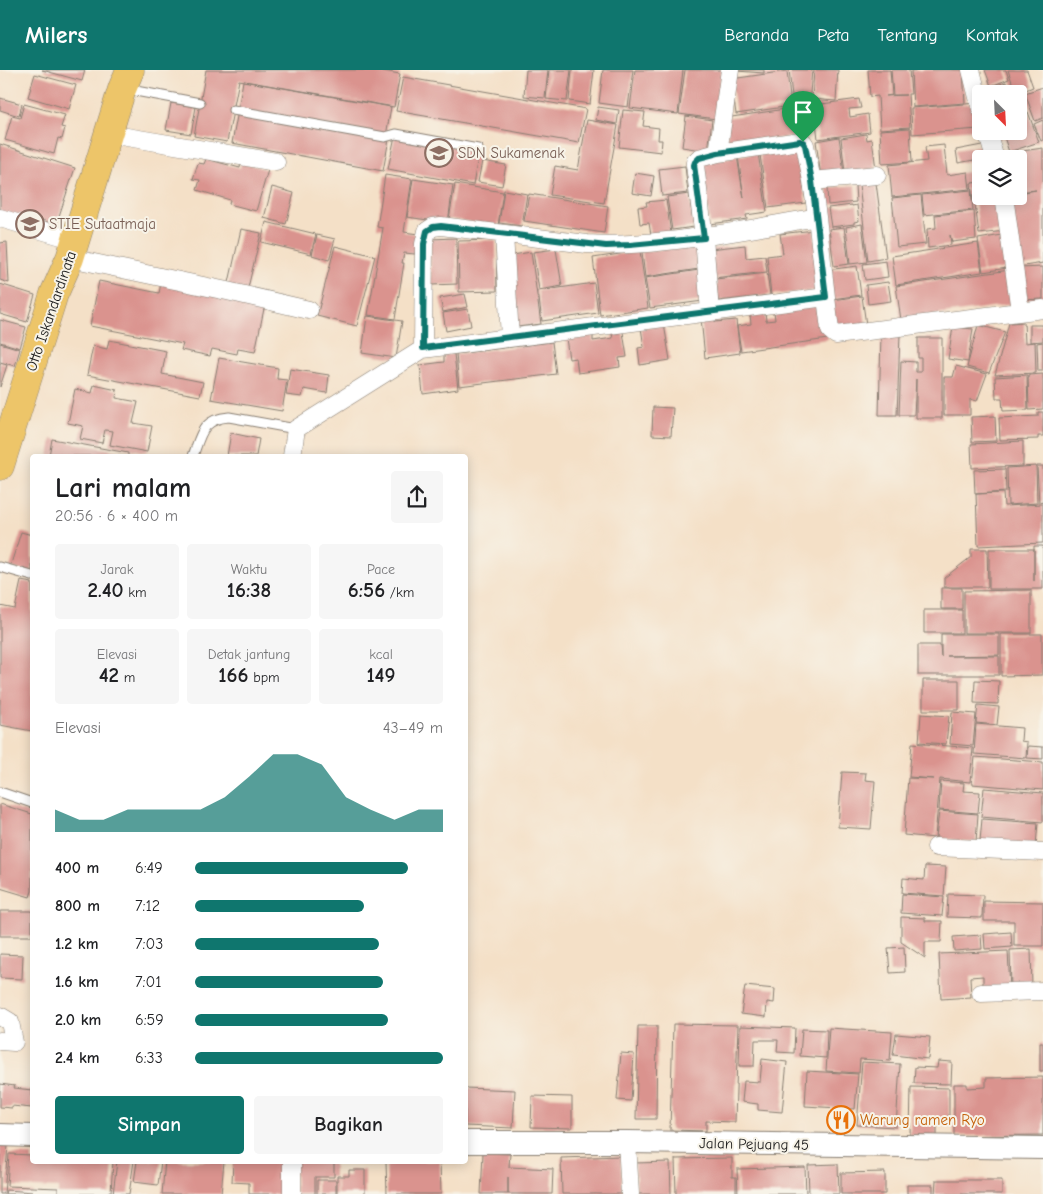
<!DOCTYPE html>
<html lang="id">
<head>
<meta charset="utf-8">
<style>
  body { margin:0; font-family:"Comic Neue",sans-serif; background:#f6f6f6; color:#202124; height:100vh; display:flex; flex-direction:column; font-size:19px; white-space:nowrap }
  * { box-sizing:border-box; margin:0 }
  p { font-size:16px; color:#757577 }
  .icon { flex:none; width:28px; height:28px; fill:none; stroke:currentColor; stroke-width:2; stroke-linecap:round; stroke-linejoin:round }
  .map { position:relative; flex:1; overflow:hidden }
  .side { position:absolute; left:30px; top:384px; width:438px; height:710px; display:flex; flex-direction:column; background:#fff; border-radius:5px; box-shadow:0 2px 12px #0003 }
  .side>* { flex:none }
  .needle { width:32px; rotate:156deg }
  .tools { position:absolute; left:972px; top:15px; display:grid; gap:10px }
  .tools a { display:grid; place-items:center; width:55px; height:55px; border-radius:5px; background:#fff; box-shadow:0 2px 12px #0003; font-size:25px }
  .pin { position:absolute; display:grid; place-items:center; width:42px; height:42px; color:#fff; margin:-51px -21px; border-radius:50% 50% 50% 0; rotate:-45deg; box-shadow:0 0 5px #0007 }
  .pin .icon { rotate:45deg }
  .round { display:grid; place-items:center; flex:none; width:52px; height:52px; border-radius:5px; background:#f6f6f6 }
  .summary { display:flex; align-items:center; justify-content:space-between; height:85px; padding:0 25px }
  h1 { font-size:28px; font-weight:600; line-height:38px }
  .figures { display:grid; grid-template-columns:repeat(3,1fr); gap:8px; height:85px; padding:5px 25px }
  .figures div { display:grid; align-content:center; border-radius:5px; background:#f6f6f6; text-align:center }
  .figures b { font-size:21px; font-weight:600 }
  .figures small { font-size:14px; font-weight:400 }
  .figures p { font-size:14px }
  .chart { height:140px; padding:10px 25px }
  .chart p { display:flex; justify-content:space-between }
  .chart svg { width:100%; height:90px; margin-top:5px; fill:#0f766e; opacity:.7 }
  .button { display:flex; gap:10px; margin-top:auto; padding:10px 25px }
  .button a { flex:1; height:58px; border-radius:5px; background:#0f766e; color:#fff; font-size:20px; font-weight:600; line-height:58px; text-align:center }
  .button a+a { background:#f6f6f6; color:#202124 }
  ul { padding:0 25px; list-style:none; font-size:16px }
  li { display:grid; grid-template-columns:80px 60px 1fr; align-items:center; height:38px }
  li i { height:12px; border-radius:6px; background:#0f766e }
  header { display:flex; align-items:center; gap:30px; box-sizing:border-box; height:70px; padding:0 25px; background:#0f766e; color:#fff }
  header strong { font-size:24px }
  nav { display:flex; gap:28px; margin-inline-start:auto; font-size:18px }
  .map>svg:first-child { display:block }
</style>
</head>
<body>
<header>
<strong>Milers</strong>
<nav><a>Beranda</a><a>Peta</a><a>Tentang</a><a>Kontak</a></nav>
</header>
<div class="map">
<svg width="1043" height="1124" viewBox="0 0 1043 1124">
  <rect width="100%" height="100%" fill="#f7f3e8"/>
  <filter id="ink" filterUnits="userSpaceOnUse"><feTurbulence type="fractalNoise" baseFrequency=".02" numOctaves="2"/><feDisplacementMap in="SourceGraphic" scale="10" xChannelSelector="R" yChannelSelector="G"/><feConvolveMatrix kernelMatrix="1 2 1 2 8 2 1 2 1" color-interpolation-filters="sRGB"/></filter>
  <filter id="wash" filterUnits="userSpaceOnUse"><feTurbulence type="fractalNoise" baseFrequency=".0096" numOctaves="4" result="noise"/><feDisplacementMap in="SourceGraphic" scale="20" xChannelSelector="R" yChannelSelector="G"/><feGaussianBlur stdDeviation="1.12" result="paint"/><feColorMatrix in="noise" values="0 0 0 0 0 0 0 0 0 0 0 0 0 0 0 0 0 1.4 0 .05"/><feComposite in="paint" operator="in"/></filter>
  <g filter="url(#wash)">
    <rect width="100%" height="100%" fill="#f4e0c7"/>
    <g id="blocks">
      <!-- building -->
      <path fill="#da938e" d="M42 0H85L82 11Z
        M206 0H377L400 4 394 37 239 10 227 72 194 66Z
        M526 0H548L545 28 524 26Z
        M549 0H571L567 31 546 29Z
        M572 0H594L590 34 569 31Z
        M603 0H633L628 37 599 33Z
        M635 0H683L678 44 630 38Z
        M685 0H722L716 49 679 44Z
        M736 0H764V3L736 1Z
        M789 0H812L809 35 793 34Z
        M814 0H838L836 31 812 29Z
        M868 0H890L892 25 886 26 906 25H893L891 0H909L911 24H908L910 57 880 59 878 26 870 27Z
        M926 0H963L965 33 913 37 911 1Z
        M985 0H1006L1009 9 991 16Z
        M1008 0H1027L1033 17 1016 24Z
        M787 1 791 36 736 44 731 9Z
        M35 4 76 15 69 39 28 27Z
        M403 7 586 39 579 73 396 41Z
        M243 11 391 37 386 66 238 40Z
        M1006 12 1010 24H983L982 21Z
        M1043 17V48L1035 51 1025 23Z
        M0 28 22 34 19 46 0 40Z
        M859 29 861 38 849 39 850 47 868 44 870 62 818 69 814 35Z
        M171 33 196 37 191 64 166 60Z
        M978 33 979 59 912 64 911 38Z
        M24 34 65 45 61 57 65 58 62 69 58 68 54 84 5 70 12 46 20 48Z
        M598 37 619 40 617 54 596 50Z
        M792 38 797 66 729 75 725 48Z
        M623 40 645 42 643 56 659 58 658 70H662L661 82 619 77Z
        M238 41 389 69 383 101 232 73Z
        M1028 42 1039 72 1009 82 1004 67 996 70 993 61H1019V45Z
        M686 46 712 50 708 81 682 77Z
        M587 50 618 55 604 133 550 125 555 96 578 100Z
        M1043 50V70L1041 71 1034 54Z
        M910 58 912 92 882 94 880 60Z
        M866 64 867 70 872 69 876 99 845 103 841 68Z
        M395 66 479 81 473 115 388 99Z
        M839 67 844 103 821 107 816 71Z
        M0 74 75 98 56 155 39 149 37 157 0 145Z
        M987 74 990 87 958 93 956 80Z
        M944 75 947 105 968 102 970 119 892 127 889 95 927 91 925 77Z
        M1043 78V193L1018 197 1008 126H1019V123L1036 120 1019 122V89H1003L1002 84Z
        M798 79 806 133 768 138 760 85Z
        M758 83 767 142 746 145 747 149 710 154 701 92 737 86 744 128 738 86Z
        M206 89 240 98 241 92 268 100 256 141 229 134 230 130 197 120 200 110 193 109 198 93 204 94Z
        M482 91 506 95 502 116 478 112Z
        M685 96 688 123 662 126 659 99Z
        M635 103 654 106 651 126 632 123Z
        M385 105 412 109 404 162 418 164 415 184 404 183 402 193H404L395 249 368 245 383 158 377 157Z
        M413 109 453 115 448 153 407 147Z
        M981 112V126H1002V129L973 132 971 113Z
        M876 113 886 188 868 191 859 115Z
        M455 114 503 122 498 156 449 149Z
        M855 115 856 132 828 135 827 118Z
        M272 117 294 123 286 154 264 148Z
        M504 120 527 124 522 156 499 153Z
        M971 120 973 140 924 145 922 125Z
        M529 124 608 136 604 163 524 151Z
        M689 124 694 157 672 160 667 127Z
        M921 125 926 174 897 177 892 128Z
        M666 130 671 163 651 165 649 153 640 154 638 137 647 136 646 132Z
        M1002 131 1005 161 979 164 975 134Z
        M852 135V136L857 135 859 151 854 152V154L831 157 828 138Z
        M974 141 976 169 952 172 950 165 951 175 928 178 927 159 936 158 935 145Z
        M266 152 316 164 311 184 261 172Z
        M862 154 867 192 850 194 846 157Z
        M844 157 849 194 834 196 829 159Z
        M241 159 261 163 247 222 228 217Z
        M814 160 821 220 771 225 767 186 783 184 780 164Z
        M317 165 335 169 329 190 312 185Z
        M1002 165 1007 198 983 202 978 169Z
        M456 168 457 214 431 215 430 169Z
        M496 170 497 221 459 222 458 171Z
        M7 172 9 213 0 210V173Z
        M978 173 982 202 896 215 892 186Z
        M696 174 699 199 645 207 642 182Z
        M745 175 746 188 765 186 767 202 713 208 710 179Z
        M335 176 375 186 357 256 317 246Z
        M556 179 562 216 539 220 533 182Z
        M640 181 648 238 600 245 593 188Z
        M531 182 541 254 517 257 507 186Z
        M886 191 888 207 865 210 863 194Z
        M857 196 861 225 832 229 827 200Z
        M1043 197V229L1020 230 1019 198Z
        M699 200 703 231 650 238 645 208Z
        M1010 200 1014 234 901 250 896 216Z
        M767 203 770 225 718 231 716 209Z
        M99 211 159 223 161 213 265 234 255 282 238 279 237 284 212 279 210 286 181 280 183 274 90 256Z
        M888 212 891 231 868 234 866 215Z
        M594 213 598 243 542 251 538 221Z
        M0 214 35 225 27 252 0 244Z
        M465 224 468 237 443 242 440 228Z
        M862 226 866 255 836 259 832 230Z
        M824 234 828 269 741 281 737 256 751 254 750 244 765 241 766 251 775 250 774 241Z
        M468 239 471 256 446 261 443 243Z
        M367 246 402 251 396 288 362 283Z
        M715 247V252L736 250 740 283 705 288 701 248Z
        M0 250 26 257 20 278 0 272Z
        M1024 252 1025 273 1035 272 1036 303 995 305 1009 253Z
        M664 254 670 290 640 295 638 278 644 277 641 258Z
        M978 255 1005 262 989 303 967 297Z
        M1030 255H1043V271L1030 272Z
        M953 257 973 259 968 292 948 289Z
        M623 262 627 287 619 288 620 297 578 303 576 288 569 289 566 268 593 264V271L613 268 612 264Z
        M881 264H900L897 345H879Z
        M918 268H942V348H916V309L914 345H899L901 291 916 292V302H921V288H918Z
        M109 270 166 281 162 304 203 312 200 326 87 305 93 276 107 279Z
        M552 272 556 304 459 316 456 284Z
        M1043 272V301H1038L1037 273Z
        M0 273 20 279 15 296 0 292Z
        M454 284 458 319 423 324 420 295 444 292V285Z
        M219 288 278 298 277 309 287 310 282 341 211 329Z
        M0 293 7 295 0 317Z
        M956 296 987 304 977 331 970 329V345H944V307H953Z
        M290 299 329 305 327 323 304 319 302 327 286 325Z
        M1043 304V339L1029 340 1028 305Z
        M1027 305 1028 340 1003 341 1002 328H996L995 307Z
        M94 315 117 320 116 328 138 332 133 353 152 356 147 382 110 375 113 361 105 360 102 373 80 369 83 356 68 353 75 319 92 323Z
        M653 337 673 338 671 366 652 365Z
        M1038 342H1043V366H1038V369L1000 370 999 348 1038 346Z
        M995 346 996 371 972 372 971 347Z
        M231 363 259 369 256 386H227Z
        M52 369 128 383V386H49Z
        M1023 371V396L972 398 971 374Z
        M1036 396 1037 433 1008 435 1007 398Z
        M1037 396H1043V432L1039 433Z
        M1005 399 1006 422 975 424 974 400Z
        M1003 423 1004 436 1043 434V473L978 476 976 424Z
        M21 462 32 465V504L10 497Z
        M1034 476H1043V519H989V479H1034V511Z
        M971 479H987L988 517H944V508L971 487Z
        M21 511 32 513V661L0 655V536L15 539Z
        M941 518H962V539H941Z
        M1031 520V563H964V521Z
        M924 540H962V563H924Z
        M941 564H999V585L947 586H999V605H918V575H940L941 587Z
        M1001 564H1042V605L1001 606Z
        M923 610H959V640H923Z
        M975 610 999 611 998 634 974 633Z
        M978 635 999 637 997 655 976 653Z
        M952 642 976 644 973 676 950 674Z
        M921 644 949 646 946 674 919 672Z
        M976 654 1022 658 1021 671 1027 672 1026 688 974 684Z
        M912 673 973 678 970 712 940 709 935 768 904 765 908 708 934 709 909 707Z
        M1028 676 1043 677V689L1027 688Z
        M975 687 1043 692V720L972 714Z
        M842 702 866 703 865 710 875 711 871 759 838 757Z
        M941 711 964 713 963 721 980 722 978 743 939 740Z
        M984 718 1043 723V752L981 747Z
        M0 734 32 744V821L30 827 0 818Z
        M939 741 978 744 976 772 936 768Z
        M982 749 1038 753 1036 775 980 771Z
        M925 796 946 797 944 826 902 823 903 808 924 810Z
        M902 824 944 827 942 846 901 843Z
        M948 824 983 825 982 848 947 847Z
        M984 831 1043 832V876H1014V851H984Z
        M0 841H32V866H0Z
        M901 847 925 848V851H942L941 872H925V888L901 872Z
        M1011 862 1012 877 985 879 984 864Z
        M981 865 982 879 954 881 953 867Z
        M904 877 905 902 890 903 888 878Z
        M1031 879 1032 917 1011 918 1010 880Z
        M1008 881 1010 920 983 921V906L970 907 971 927 941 929 939 884Z
        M0 884 23 885 22 909 0 908Z
        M745 916 775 919 774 933 767 932 766 947 741 944Z
        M673 954 738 955 735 1052 706 1051V1061L670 1060Z
        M638 956H657L656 1049H636Z
        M740 956 795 958 794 983 777 982 778 970H755L754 996H739Z
        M829 958 892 962 890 991 860 989 859 1003 826 1001Z
        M802 959 827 960 826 988 800 986Z
        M896 964 930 967 928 989 893 985Z
        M1040 973H1043V1001H1040Z
        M621 983 634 984 631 1031 617 1030Z
        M762 989 787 992 782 1042 758 1040V1034L742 1032 744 1011 760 1012Z
        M938 991 952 992 951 1014 914 1013 915 997 937 998Z
        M862 992 900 994 896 1057 857 1055Z
        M807 1001 858 1004 855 1039 805 1036Z
        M1043 1007V1065L954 1066V1014H967V1018L986 1017V1008Z
        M0 1014 15 1016 14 1018 32 1020V1038L12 1036V1038L0 1037Z
        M911 1017 949 1018V1052H937V1066L910 1065Z
        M465 1018 515 1020 513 1058 465 1056Z
        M532 1026 572 1027V1058L531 1057Z
        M0 1075H8L4 1124H0Z
        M483 1083 510 1084 509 1097 553 1099 552 1124H508V1107V1124H481Z
        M9 1084 32 1085V1091H113L111 1122 109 1121V1124H58V1118L7 1116Z
        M621 1086 622 1124H562L561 1088Z
        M732 1088V1107H736V1124H676L675 1089Z
        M117 1091H134L129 1124H113Z
        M137 1091H161L158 1115 134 1112Z
        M165 1091H224L221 1124H162Z
        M233 1091H289L288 1124H249V1113L232 1112Z
        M295 1091H334V1107H315V1124H296Z
        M440 1091 441 1124H387L386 1092Z
        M670 1092 671 1124H637L635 1093Z
        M838 1094 839 1124H809L808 1095Z
        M805 1097 806 1124H738L737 1099Z
        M349 1100H365V1124H337V1106H349Z
        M885 1102V1124H841V1103Z
        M317 1110H336V1124H317Z
        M936 1110H1002V1124H935Z
        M907 1115H933V1124H907Z
        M6 1120 33 1122 32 1124H5Z"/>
    </g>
  </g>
  <g filter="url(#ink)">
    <use href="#blocks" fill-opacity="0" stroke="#887e72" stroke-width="1"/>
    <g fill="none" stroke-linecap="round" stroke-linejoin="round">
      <defs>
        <path id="service" d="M125 19 200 33
          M233 40 385 67 396 64 478 79
          M193 386C201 364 202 349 229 347L296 359
          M0 497 32 506
          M0 722 32 733"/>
        <path id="minor" d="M971 0 981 39
          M987 61 995 89
          M109 64 276 92
          M718 83 730 0
          M812 111 877 105
          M1004 126 1020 241
          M817 147 826 227
          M0 148 75 170
          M504 164 510 268
          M70 188 227 221 309 240
          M710 242 826 227 830 260 836 265 1043 239
          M292 386 296 359 423 279 710 242 704 168 695 95V92L699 88 718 83 800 71 803 72 805 75 812 111 817 147C767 156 717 166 667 171 640 174 614 176 587 174L441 156 433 157 427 161 424 174 423 279
          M936 777 1043 782
          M981 923 1043 921
          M0 946 10 952 14 972 0 971
          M627 1072 630 1124
          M292 1124V1091"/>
        <path id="tertiary" d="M0 1065 32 1066
          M465 1072H627L1043 1078"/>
        <path id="primary" d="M0 396 54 224 70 188 122 19 130 0"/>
      </defs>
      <!-- service casing -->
      <use href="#service" stroke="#887e72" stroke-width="11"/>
      <!-- minor casing -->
      <use href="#minor" stroke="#887e72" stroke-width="19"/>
      <!-- tertiary casing -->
      <use href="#tertiary" stroke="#887e72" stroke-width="24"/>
      <!-- primary casing -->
      <use href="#primary" stroke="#887e72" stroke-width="29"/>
      <!-- service -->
      <use href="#service" stroke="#fff" stroke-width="9"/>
      <!-- minor -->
      <use href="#minor" stroke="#fff" stroke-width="18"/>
      <!-- tertiary -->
      <use href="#tertiary" stroke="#fff" stroke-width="22"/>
      <!-- primary -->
      <use href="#primary" stroke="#edc569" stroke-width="28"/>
    </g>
  </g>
  <g fill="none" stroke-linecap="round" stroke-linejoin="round" filter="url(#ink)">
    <defs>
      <path id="route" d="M800 71 803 72 805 75 812 111 826 227 423 278 424 174 427 161 433 157 441 156 606 176 630 175 704 168 694 95 695 92 699 88 718 83Z"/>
    </defs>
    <!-- route casing -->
    <use href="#route" stroke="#fff" stroke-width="10"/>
    <!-- route -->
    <use href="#route" stroke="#0f766e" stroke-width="6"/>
  </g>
  <!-- icons -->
  <defs>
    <symbol id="school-ring" viewBox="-11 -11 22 22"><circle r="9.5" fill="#f7f3e8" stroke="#8d6e63" stroke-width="1.5"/><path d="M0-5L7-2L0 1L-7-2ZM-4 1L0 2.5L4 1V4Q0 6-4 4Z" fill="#8d6e63"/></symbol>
    <symbol id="university-ring" viewBox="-11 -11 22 22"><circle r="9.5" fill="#f7f3e8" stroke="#8d6e63" stroke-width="1.5"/><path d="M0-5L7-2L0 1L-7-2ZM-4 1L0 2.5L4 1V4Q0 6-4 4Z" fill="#8d6e63"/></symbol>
    <symbol id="restaurant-ring" viewBox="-11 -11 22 22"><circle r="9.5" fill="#f7f3e8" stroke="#e8710a" stroke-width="1.5"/><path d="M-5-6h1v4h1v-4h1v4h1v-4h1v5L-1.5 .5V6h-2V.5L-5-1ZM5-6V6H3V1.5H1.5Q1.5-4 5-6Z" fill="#e8710a"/></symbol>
  </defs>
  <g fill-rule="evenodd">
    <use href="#school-ring" x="423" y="67" width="32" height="32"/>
    <use href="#university-ring" x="14" y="138" width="32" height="32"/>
    <use href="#restaurant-ring" x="825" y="1034" width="32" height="32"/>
  </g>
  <g text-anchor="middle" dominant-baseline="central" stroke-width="4" stroke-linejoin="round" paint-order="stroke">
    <!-- education labels -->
    <g font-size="15" fill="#785e54" stroke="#f7f3e8" text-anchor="start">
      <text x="458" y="83">SDN Sukamenak</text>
      <text x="49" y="154">STIE Sutaatmaja</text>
    </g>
    <!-- street labels -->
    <g font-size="15" fill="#1c1c1c" stroke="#f7f3e8">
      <text transform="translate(51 241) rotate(-71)">Otto Iskandardinata</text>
      <text transform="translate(754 1074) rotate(1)">Jalan Pejuang 45</text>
    </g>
    <!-- food labels -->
    <g font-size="15" fill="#c56008" stroke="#f7f3e8" text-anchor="start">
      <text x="860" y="1050">Warung ramen Ryo</text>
    </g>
  </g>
</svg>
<div class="tools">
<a><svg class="needle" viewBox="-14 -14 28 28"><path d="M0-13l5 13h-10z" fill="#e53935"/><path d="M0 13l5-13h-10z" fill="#757577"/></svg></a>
<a><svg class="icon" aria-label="layers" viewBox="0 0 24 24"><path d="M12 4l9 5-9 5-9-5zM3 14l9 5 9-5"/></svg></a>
</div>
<div class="pin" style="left:803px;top:72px;background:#1e9e55"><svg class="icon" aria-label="arrive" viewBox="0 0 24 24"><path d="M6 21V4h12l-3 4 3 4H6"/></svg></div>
<section class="side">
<div class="summary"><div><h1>Lari malam</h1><p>20:56 · 6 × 400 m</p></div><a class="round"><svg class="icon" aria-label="share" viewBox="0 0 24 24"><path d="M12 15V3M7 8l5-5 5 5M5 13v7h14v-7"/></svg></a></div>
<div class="figures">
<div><p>Jarak</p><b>2.40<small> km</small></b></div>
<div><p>Waktu</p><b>16:38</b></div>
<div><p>Pace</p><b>6:56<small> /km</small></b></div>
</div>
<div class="figures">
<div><p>Elevasi</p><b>42<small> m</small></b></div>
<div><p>Detak jantung</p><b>166<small> bpm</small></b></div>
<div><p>kcal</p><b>149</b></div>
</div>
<div class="chart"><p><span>Elevasi</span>43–49 m</p>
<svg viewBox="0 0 160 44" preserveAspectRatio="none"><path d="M0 44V33L10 38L20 38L30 33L40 33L50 33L60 33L70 27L80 17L90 6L100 6L110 11L120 27L130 33L140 38L150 33L160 33V44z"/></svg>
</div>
<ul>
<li><b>400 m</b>6:49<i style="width:86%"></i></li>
<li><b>800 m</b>7:12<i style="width:68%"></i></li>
<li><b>1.2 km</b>7:03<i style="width:74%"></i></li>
<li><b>1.6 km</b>7:01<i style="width:76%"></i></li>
<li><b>2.0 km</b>6:59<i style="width:78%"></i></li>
<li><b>2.4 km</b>6:33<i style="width:100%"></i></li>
</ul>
<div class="button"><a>Simpan</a><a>Bagikan</a></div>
</section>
</div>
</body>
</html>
